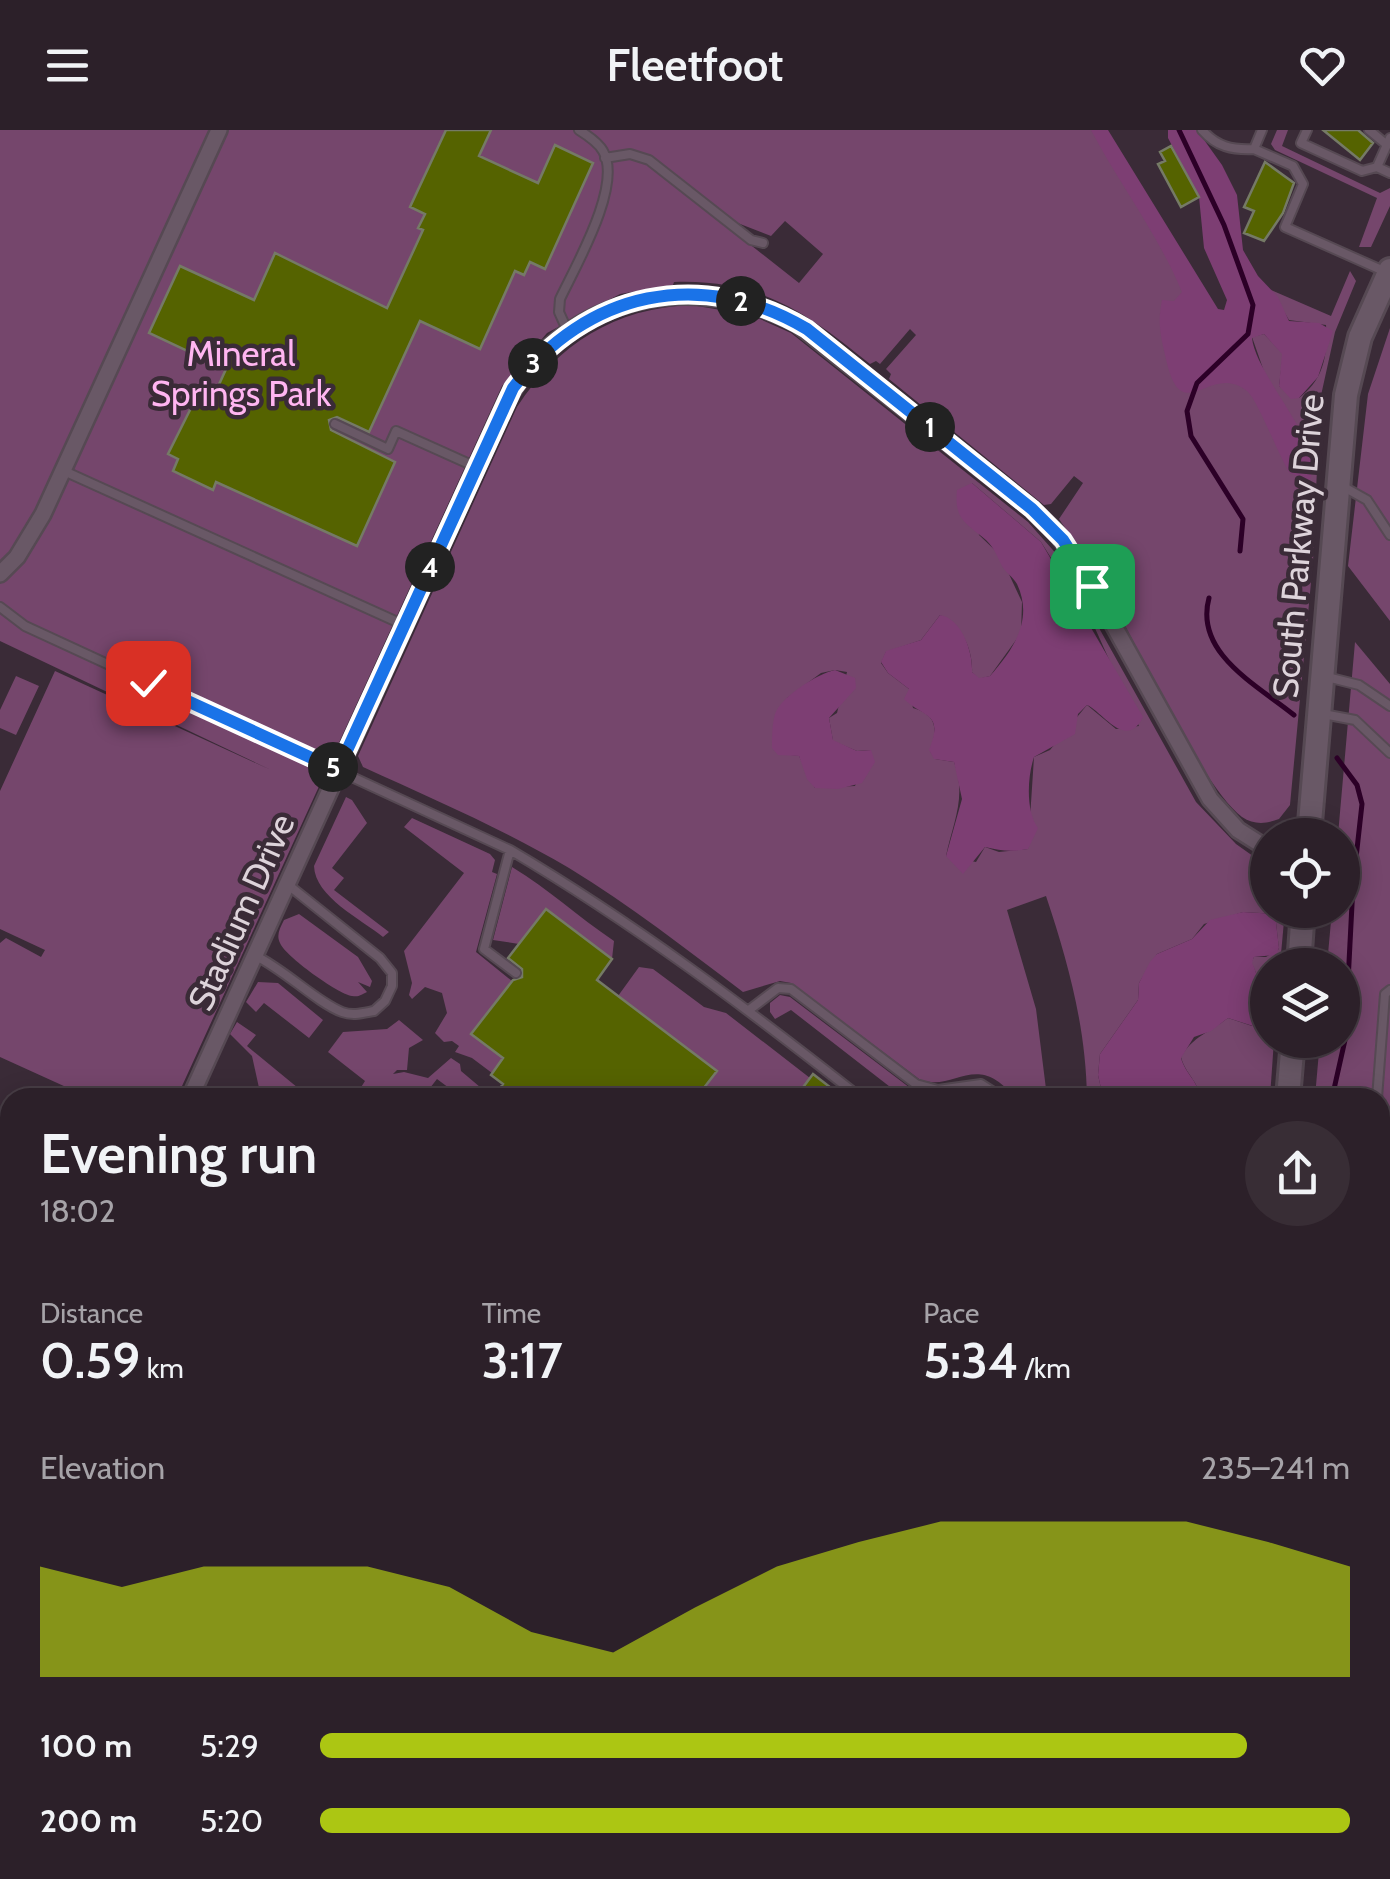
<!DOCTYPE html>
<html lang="en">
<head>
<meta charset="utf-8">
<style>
  body { margin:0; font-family:Cabin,sans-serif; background:#382d35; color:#f1f3f6; height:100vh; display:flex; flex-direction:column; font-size:38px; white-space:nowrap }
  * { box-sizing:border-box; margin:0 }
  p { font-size:32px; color:#a6a3a8 }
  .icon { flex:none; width:55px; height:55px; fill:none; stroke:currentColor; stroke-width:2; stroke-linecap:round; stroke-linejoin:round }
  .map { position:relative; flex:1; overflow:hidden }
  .side { position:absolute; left:0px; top:958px; width:1390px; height:792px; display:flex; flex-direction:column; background:#2c2029; border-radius:30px 30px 0 0; box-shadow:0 5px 25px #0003,0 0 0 2px #483e46 }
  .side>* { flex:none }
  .fabs { position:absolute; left:1250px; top:688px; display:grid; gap:20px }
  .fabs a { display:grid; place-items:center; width:110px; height:110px; border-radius:50%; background:#2c2029; box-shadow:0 5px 25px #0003,0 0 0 2px #483e46; font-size:50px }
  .pin { position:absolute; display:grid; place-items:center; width:85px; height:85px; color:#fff; margin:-42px; border-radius:20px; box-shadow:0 5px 15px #0006 }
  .km { position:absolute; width:50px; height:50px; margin:-25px; border-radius:50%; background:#222; color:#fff; font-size:28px; line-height:50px; text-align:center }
  .round { display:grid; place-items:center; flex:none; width:105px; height:105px; border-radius:52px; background:#382d35 }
  .head { display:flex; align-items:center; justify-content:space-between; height:170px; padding:0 40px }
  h1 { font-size:55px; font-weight:600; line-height:75px }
  .metrics { display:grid; grid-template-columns:repeat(3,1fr); gap:15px; height:170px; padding:10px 40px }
  .metrics div { display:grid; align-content:center }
  .metrics b { font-size:50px; font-weight:600 }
  .metrics small { font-size:28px; font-weight:400 }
  .metrics p { font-size:28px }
  .chart { height:280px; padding:20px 40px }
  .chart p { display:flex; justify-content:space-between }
  .chart svg { width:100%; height:180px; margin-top:10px; fill:#acc613; opacity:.7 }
  ul { padding:0 40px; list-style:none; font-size:32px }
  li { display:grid; grid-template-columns:160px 120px 1fr; align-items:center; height:75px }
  li i { height:25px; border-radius:12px; background:#acc613 }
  header { display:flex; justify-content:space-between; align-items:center; height:130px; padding:0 40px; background:#2c2029; font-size:45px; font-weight:600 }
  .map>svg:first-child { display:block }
</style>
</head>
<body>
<header><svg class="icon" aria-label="menu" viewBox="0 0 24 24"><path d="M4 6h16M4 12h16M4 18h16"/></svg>Fleetfoot<svg class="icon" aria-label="heart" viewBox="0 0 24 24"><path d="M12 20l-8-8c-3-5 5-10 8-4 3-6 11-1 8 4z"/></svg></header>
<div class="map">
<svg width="1390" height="1749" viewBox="0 0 1390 1749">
  <rect width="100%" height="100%" fill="#3a2b37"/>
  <!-- green -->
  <path fill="#75466c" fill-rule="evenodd" d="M0 0H1097L1312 331 1311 322 1267 250 1252 207 1264 204 1283 224 1279 256 1299 268C1324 250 1328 224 1326 195L1289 190 1271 160 1331 186 1350 141 1356 151 1335 202 1320 270 1313 431 1290 675 1279 689C1266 694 1254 695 1242 687 1203 658 1138 518 1111 469L1115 464 1106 448H1099L1059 389 1083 353 1074 346 1051 374 1044 375 889 249 891 244 886 239 916 205 910 199 880 234 876 231 870 234C806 182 760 149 674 152L673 155 620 164 547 203 502 256 177 967H88L0 927V813L6 808 41 827 45 820 0 799V661L55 541 271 640 0 511ZM655 30 735 92 771 106 785 91 823 124 799 153 657 41Z
    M1277 0H1288L1282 16 1380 63 1390 58V76L1371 117H1359L1377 68 1275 20 1271 14Z
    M691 175 751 185 791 203 1028 392 1060 428 1196 672 1236 714 1267 736 1268 780H1285L1280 835H1268V910H1274L1270 967H1200C1198 951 1185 943 1181 927 1192 907 1210 902 1228 888L1252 896 1261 885C1256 866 1262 849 1251 833L1254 827H1266L1279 819 1275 784 1243 782 1204 794 1192 809 1157 824 1139 853 1138 870 1100 924 1098 945 1103 967 1087 968C1086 897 1068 832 1046 766L1007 780 1036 879 1047 967H1014C976 919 953 964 919 949L791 853 780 851 743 862C686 819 630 775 569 738 503 699 433 669 363 637L358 626 517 277C558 214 615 178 691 175ZM972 353 1041 412 1094 496 1139 596 1116 599 1087 575 1050 620 1034 627 1028 719 999 722 985 717 976 732 946 726C953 692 967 667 954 632L935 629 930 621C938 599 937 585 913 578L909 559 888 543 881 533 886 522 921 510 940 485C961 496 973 517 972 542L978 549 990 546 1021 503 1022 472 1000 425 979 405ZM835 540 847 542 837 583 829 588 833 611 857 621 871 620 855 656 815 658 799 626 791 625 787 568 821 543Z
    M1390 198V491L1348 436 1368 264Z
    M1355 512 1390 554V1749H1312L1316 1740H1380V1595L1384 1585 1380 1583V968L1315 967 1320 910H1342V835H1327L1332 780H1342V705H1338Z
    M16 546 39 556 16 605 0 598V580Z
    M346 667 352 670 367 693 332 738 344 748 334 760 389 802 383 807C361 789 315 767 314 736Z
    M412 688 490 724 495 730 492 742 497 744 476 822 512 851 472 904 503 928 492 943 472 928 455 922 459 916 452 911 444 912 435 903 447 883 442 863 425 857 412 869 409 865 412 853 404 821 464 743 404 697Z
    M512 737C550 760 577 786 614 811L612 829 546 779 519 814 493 810Z
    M299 784 358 827 372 851 370 857 358 852 367 862C360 865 360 867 352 866 338 864 285 826 280 813 276 805 280 798 284 790Z
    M639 837 653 839 704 877 726 883 810 948 804 956 818 967H783L775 961 770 967H719L705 957 716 941 618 866Z
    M258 852 278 853 323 890 309 908 264 873 256 882 246 872Z
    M780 865 790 867 922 967H903L791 880 775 889 770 882V873Z
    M399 890 423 910 409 918 407 940H397L393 944 404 942 428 948 451 928 460 934 461 941 493 968 461 967 437 949 423 967H365L358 962 365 951 328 922 343 902 387 899Z
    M237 892 256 905 247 916 309 967H261L252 926 230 904Z
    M10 1091V1335L0 1357V1113Z"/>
  <!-- forest -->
  <path fill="#7d3e73" d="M1091 0H1108L1218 179 1224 180 1227 170 1204 118 1199 67 1168 8V0H1197L1222 35 1237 65 1243 120 1258 146 1278 167 1289 191 1319 193 1333 201 1318 247 1299 268 1291 269 1279 256 1282 224 1264 204 1252 208C1256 247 1328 317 1309 351L1290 343C1279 327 1258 270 1247 261 1209 231 1182 301 1166 229 1161 207 1157 194 1162 170L1174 171 1182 162C1158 104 1120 55 1091 0Z
    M972 353 1041 412 1143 587C1126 621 1103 582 1087 575L1078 584 1075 604 1034 627C1027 648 1026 682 1038 698L1028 719C1012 722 1001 721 985 717L963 744 946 726 962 669 954 632 934 629 929 620C944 582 925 589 904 569L909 559 888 543 881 532 886 521 921 510 940 485C962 489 973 522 972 542L979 548 990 546C1013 520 1034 490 1017 454 1013 447 1006 443 1002 436 997 426 995 419 986 410 966 393 954 390 957 360Z
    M835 540 855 548 856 558 829 588 833 610 857 621 871 620 875 632 862 653 838 659 815 658 807 649 799 626 778 625 772 618C772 608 772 594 775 584 782 566 817 544 835 540Z
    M1243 782 1275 784 1279 818 1276 825 1254 827 1252 833C1261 849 1256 866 1261 885L1253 896 1228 888 1211 901 1194 907 1181 928C1185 943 1198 951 1200 967H1103L1098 945 1100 924 1138 870 1139 853 1150 832 1157 824 1192 809 1210 790Z"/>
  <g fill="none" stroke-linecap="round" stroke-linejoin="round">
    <!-- stream -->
    <path stroke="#2c0027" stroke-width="5" d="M1179 0 1224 95 1253 175 1248 204 1197 253 1187 281 1191 306 1243 389 1240 421
      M1209 468C1194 523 1257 555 1294 585
      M1332 968 1345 910 1353 755 1362 674 1357 655 1337 628
      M1380 1206 1390 1225"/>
  </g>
  <!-- building -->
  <path fill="#556300" stroke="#757a66" stroke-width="2.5" d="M446 0H491L479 26 538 53 555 15 593 33 545 139 530 132 524 145 515 141 480 219 420 191 369 302 337 287 329 290 331 300 395 332 357 416 216 352 213 360 173 341 178 329 168 324 197 266 211 272 226 239 149 203 180 136 254 170 275 123 387 178 423 100 418 98 425 84 410 77Z
    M1323 0H1358L1373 13 1360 30Z
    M1171 16 1199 67 1181 77 1158 34 1165 31 1160 22Z
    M1265 32 1294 53 1283 83 1264 111 1244 103 1254 81 1244 77Z
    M546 779 612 829 597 850 717 941 696 968H493L503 954 491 945 503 928 471 904 513 850 522 847V839L508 828Z
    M813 944 844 968H795Z"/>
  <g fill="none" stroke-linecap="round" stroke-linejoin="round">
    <defs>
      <path id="lane" d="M1202 0C1217 17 1232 20 1254 19
        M1262 0 1254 19 1293 36 1303 54 1285 97 1386 142
        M1307 0 1301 13 1362 41 1377 37 1390 43
        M1369 0 1387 15
        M605 28 630 24 649 30 751 110 763 113
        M1377 37 1390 8
        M568 202 559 182 560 169C575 137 623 55 603 21 598 12 587 5 579 0
        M335 294 388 319 396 301 476 337
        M64 341 404 495
        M1342 356 1367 370 1390 405
        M0 477 25 496 510 720C634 793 748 879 861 968
        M1327 547 1359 555 1390 576
        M1323 584 1355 590 1390 623
        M510 720 484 819 516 843
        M254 825C284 839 316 872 342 882 353 886 363 883 374 881L385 871 392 856V843L380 828 287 754
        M749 880 778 858 791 859 916 954 938 960 981 954 1003 968
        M1377 968 1385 864 1390 860
        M1380 1012 1390 1006
        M268 1740 270 1749
        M407 1740 412 1749
        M1168 1740 1176 1749
        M341 1749 346 1740
        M496 1749 497 1740
        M557 1749 559 1740
        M672 1749 682 1740
        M925 1749 932 1740
        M1231 1749 1239 1740"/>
      <path id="street" d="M0 444 17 427 43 384 219 0
        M190 968 507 270C565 165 693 140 796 193L1032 379 1054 400 1079 433 1210 669 1238 700 1268 719
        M0 1388 10 1366
        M0 1647 10 1624
        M0 1708 10 1712
        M73 1740 93 1749"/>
      <path id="secondary" d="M1309 705 1346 265 1360 207 1390 140
        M1299 835 1303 780
        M1288 968 1293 910
        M869 1749 873 1740"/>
      <path id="primary" d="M0 1397 10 1402
        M449 1740 456 1749"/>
    </defs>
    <!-- lane casing -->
    <use href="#lane" stroke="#564953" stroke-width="12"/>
    <!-- street casing -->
    <use href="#street" stroke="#564953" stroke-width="20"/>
    <!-- secondary casing -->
    <use href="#secondary" stroke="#564953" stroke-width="28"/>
    <!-- primary casing -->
    <use href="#primary" stroke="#564953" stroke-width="30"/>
    <!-- lane -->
    <use href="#lane" stroke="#695866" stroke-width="8"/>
    <!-- street -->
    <use href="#street" stroke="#695866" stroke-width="15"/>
    <!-- secondary -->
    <use href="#secondary" stroke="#695866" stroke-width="22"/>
    <!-- primary -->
    <use href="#primary" stroke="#9f6e96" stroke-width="25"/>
  </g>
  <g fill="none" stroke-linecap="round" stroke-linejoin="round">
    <defs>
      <path id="route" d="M148 553 338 640 513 258C586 161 701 136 807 199L1032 379 1063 410 1092 456"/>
    </defs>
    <!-- route casing -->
    <use href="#route" stroke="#fff" stroke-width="20"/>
    <!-- route -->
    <use href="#route" stroke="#1a73e8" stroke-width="12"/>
  </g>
  <g text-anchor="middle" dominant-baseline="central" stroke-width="9" stroke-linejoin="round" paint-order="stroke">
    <!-- park labels -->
    <g font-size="35" fill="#ffb5f1" stroke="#3a2b37">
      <text x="241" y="223">Mineral<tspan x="241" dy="40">Springs Park</tspan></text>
    </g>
    <!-- street labels -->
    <g font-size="35" fill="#ddd3da" stroke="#3a2b37">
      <text transform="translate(1298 416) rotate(-85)">South Parkway Drive</text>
      <text transform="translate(241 782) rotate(-66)">Stadium Drive</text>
    </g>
  </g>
</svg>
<div class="fabs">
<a><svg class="icon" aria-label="locate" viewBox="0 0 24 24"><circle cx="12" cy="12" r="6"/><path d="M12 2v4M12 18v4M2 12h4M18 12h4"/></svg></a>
<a><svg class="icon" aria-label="layers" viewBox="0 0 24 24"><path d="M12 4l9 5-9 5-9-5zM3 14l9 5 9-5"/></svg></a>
</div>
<div class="pin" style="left:1092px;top:456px;background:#1e9e55"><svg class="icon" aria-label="arrive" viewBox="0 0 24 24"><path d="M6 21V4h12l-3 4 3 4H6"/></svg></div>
<div class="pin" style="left:148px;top:553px;background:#d93025"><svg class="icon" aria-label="check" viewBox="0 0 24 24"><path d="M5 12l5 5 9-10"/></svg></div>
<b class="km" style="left:930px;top:297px">1</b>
<b class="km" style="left:741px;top:171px">2</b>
<b class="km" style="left:533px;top:233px">3</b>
<b class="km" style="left:430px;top:437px">4</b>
<b class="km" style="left:333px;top:637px">5</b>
<section class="side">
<div class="head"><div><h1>Evening run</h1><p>18:02</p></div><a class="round"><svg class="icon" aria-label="share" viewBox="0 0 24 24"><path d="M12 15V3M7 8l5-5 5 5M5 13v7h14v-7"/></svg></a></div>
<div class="metrics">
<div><p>Distance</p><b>0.59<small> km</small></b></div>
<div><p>Time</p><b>3:17</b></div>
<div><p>Pace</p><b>5:34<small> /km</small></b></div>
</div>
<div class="chart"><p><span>Elevation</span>235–241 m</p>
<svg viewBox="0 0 160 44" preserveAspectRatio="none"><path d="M0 44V17L10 22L20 17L30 17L40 17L50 22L60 33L70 38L80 27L90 17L100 11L110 6L120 6L130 6L140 6L150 11L160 17V44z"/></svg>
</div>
<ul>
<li><b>100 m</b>5:29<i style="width:90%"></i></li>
<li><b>200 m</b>5:20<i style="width:100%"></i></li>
</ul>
</section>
</div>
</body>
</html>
